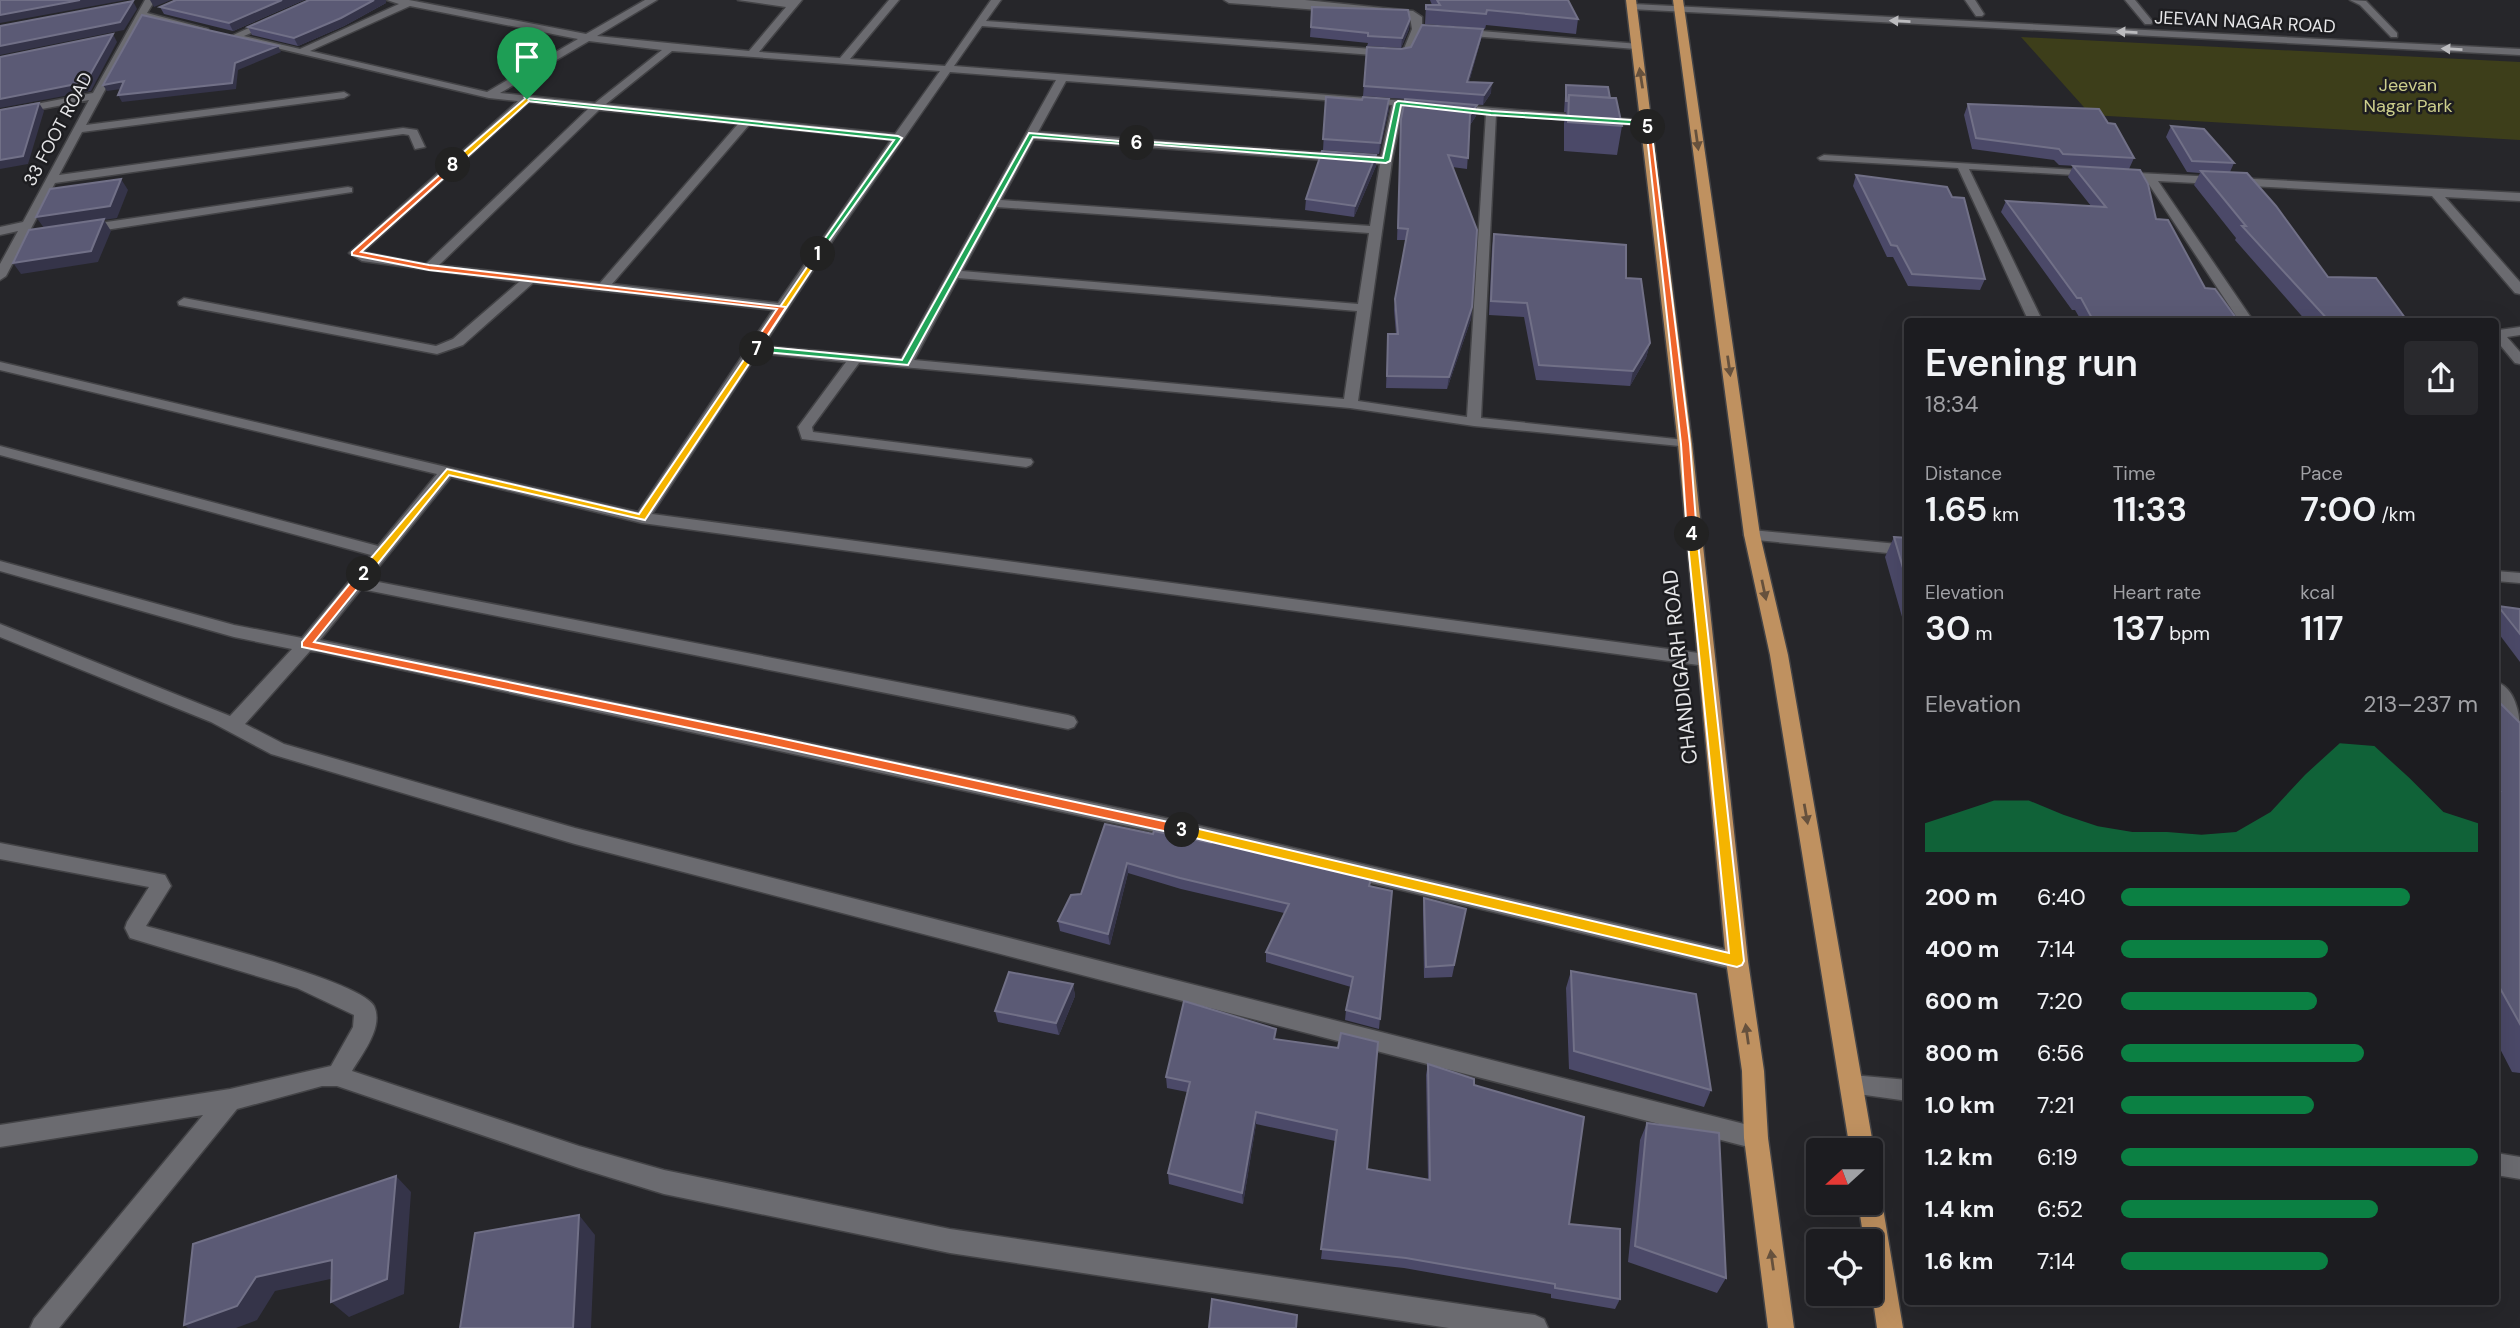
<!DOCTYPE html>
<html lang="en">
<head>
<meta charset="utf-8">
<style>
  body { margin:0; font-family:"DM Sans",sans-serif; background:#29292d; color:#f1f3f6; height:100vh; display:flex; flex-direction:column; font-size:26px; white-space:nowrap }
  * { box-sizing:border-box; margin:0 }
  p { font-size:23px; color:#a0a1a5 }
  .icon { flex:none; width:38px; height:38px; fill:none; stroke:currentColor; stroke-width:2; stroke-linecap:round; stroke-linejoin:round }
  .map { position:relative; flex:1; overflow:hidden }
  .side { position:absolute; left:1904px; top:318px; width:595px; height:987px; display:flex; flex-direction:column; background:#1c1c20; border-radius:7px; box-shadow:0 7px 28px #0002,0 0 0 2px #3a3a3e }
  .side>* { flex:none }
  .needle { width:46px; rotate:249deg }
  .buttons { position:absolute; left:1806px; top:1138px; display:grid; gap:14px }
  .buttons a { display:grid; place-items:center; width:77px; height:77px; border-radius:7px; background:#1c1c20; box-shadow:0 7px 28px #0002,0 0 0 2px #3a3a3e; font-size:35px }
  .pin { position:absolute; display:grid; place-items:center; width:60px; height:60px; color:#fff; margin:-72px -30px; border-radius:50% 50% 50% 0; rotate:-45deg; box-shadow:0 0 7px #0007 }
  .pin .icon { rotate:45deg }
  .km { position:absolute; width:35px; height:35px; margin:-18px; border-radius:50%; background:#222; color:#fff; font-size:19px; line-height:35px; text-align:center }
  .round { display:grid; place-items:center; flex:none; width:74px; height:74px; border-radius:7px; background:#29292d }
  .summary { display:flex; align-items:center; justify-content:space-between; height:119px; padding:0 21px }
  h1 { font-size:38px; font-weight:600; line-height:52px }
  .metrics { display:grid; grid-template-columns:repeat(3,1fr); gap:10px; height:119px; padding:7px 21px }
  .metrics div { display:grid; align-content:center }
  .metrics b { font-size:35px; font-weight:600 }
  .metrics small { font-size:19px; font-weight:400 }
  .metrics p { font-size:19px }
  .chart { height:196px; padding:14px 21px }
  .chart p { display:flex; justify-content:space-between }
  .chart svg { width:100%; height:126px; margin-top:7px; fill:#0b8043; opacity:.7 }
  ul { padding:0 21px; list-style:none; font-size:23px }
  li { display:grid; grid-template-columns:112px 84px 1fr; align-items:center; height:52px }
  li i { height:18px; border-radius:9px; background:#0b8043 }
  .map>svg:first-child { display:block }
</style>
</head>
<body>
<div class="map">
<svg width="2520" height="1328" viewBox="0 0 2520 1328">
  <rect width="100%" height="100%" fill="#26262a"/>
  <!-- green -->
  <path fill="#3d3e1a" d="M2021 37 2520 62V140L2091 115Z"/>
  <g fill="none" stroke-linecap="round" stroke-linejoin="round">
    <defs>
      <path id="minor" d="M145 0H155L147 13 208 29 203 32 144 18 86 125 344 92 349 95 344 98 82 132 59 175 403 128 417 130 425 147 415 149 409 135 403 134 55 183 6 276 0 280V264L18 231 0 235V227L23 222 89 100 0 117V111L93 93Z
        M387 0H409L586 34 645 0H657L597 36 749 51 786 7 738 0H802L759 52 840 58 889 0H899L850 59 945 66 991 0H1001L986 21 1400 51H1403L1412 29 1410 17 1229 3 1224 0H1305L1413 11 1422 17V26L1639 44V48L1636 49 1420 32 1410 55 1400 57 982 26 954 66 1432 103 1433 105 1428 108 1403 106 1392 161 1358 401 1467 417 1486 114 1456 111 1451 108 1456 105 1651 121V125L1647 126 1496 114 1481 418 1685 440 1692 444 1690 447 1474 426 1350 408 859 363 812 427 813 432 1031 459 1033 462 1031 465 1026 467 802 439 798 427 846 362 758 353 652 514 1706 654 1712 656 1715 660 1712 664 1706 666 642 523 451 477 368 580 1068 715 1074 717 1077 722 1074 727 1068 729 361 589 320 640 1170 819 1737 952 1744 955 1748 961 1744 967 1737 970 1170 835 319 652 310 651 245 724 284 744 575 828 1756 1127 1764 1130 1768 1138 1764 1146 1756 1149 575 844 271 754 211 722 0 637V624L230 716 292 649 234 637 0 571V561L234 625 302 638 371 555 0 455V446L378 546 437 474 0 370V362L638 512 773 310 533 283 463 345 437 354 179 305 178 302 184 298 436 346 453 339 519 282 362 261 349 253 518 101 489 98 229 37 271 18 274 19V23L244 36 300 49 399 4ZM410 6 578 39 487 92 310 51ZM589 41 662 50 595 103 500 93ZM672 51 940 71 895 134 606 104ZM950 72 1056 80 901 358 763 346 833 240ZM1066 81 1392 105 1381 157 1038 132ZM529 102 588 109 426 264 363 252ZM599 110 738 124 600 283 439 265ZM749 125 891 140 778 303 612 284ZM1034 139 1380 164 1370 226 1001 200ZM997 207 1369 233 1358 304 962 271ZM958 278 1357 311 1344 399 914 360Z
        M1965 0H1975L1984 14 1982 16H1976Z
        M2125 0H2135L2153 22 2151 24H2145Z
        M2350 0 2366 1 2397 33V37H2391L2360 5Z
        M1633 4 2520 49V55L1630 9V5Z
        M1824 155 2095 171 2097 173 2091 176 1969 169 2043 322H2029L1958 168 1820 160 1818 158Z
        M2119 172 2520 193V201L2445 197 2520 282V294L2515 293 2432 196 2158 181 2254 322H2240L2146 180 2115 177 2113 175Z
        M348 187 352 188V192L86 233 80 229 86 225Z
        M2520 327V335L2507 337 2520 352V364L2515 363 2496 340V334L2499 330Z
        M1752 530 1908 545V555L1746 539 1744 535 1746 531Z
        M2496 571 2520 573V583L2496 581Z
        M2496 682C2515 687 2520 714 2520 731 2502 725 2495 698 2496 682Z
        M0 843 165 875 171 886 146 926C181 936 362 981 374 1006 384 1027 362 1054 352 1071L579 1146 664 1170 950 1229 1535 1315 1544 1319 1548 1328H1449L950 1253 664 1194 579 1168 337 1086H322L237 1109 59 1328H30L34 1319 203 1115 0 1147V1125L230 1089 331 1066 353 1027 354 1015 297 988 130 938 125 928 127 922 149 887 0 859Z
        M1852 1075 1908 1080V1101L1844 1092 1841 1085 1844 1078Z
        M2496 1153 2520 1157V1179L2496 1175Z"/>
      <path id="major" d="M1626 0H1636L1692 444 1748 961 1764 1071 1768 1138 1794 1328H1768L1744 1138 1742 1071 1726 961 1678 444Z
        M1673 0H1683L1760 535 1788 655 1874 1150 1871 1157V1150H1850L1770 655 1744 535Z
        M1871 1190 1879 1194 1882 1202 1903 1328H1877L1871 1286V1241H1864L1858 1202H1871Z"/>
    </defs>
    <!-- minor casing -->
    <use href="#minor" stroke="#434346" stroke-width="3"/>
    <!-- major casing -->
    <use href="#major" stroke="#434346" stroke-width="3"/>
    <!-- minor -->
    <use href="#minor" fill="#6b6b70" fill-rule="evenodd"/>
    <!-- major -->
    <use href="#major" fill="#bf9160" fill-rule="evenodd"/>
  </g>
  <!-- wall -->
  <path fill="#4b4968" d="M175 0H304L233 31 164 14 160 7Z
    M1430 0H1568L1578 19 1576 34 1486 25 1485 29 1425 24 1426 5H1432Z
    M386 3 344 26 298 46 252 35 248 27Z
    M1312 7 1410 19 1409 29 1401 48 1367 46 1368 43 1310 37Z
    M1483 29 1481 39 1469 82 1491 93 1483 105 1424 101 1476 116 1470 125 1467 169 1452 167 1472 307 1471 319 1447 389 1386 388 1388 334H1396L1394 310 1395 299 1406 240H1397L1401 129 1405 99 1363 96 1367 47 1401 49Z
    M1566 85 1610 98 1622 126 1617 155 1564 151V123L1566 112H1564L1565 96Z
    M1326 97 1362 100 1389 99V109L1379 154 1323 150Z
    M1968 104 2134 158 2129 169 2059 165 2054 160 1972 149 1964 115Z
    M2171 126 2234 163 2230 172 2328 277 2408 322H2307L2235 240 2236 238 2194 185 2200 173 2187 172 2166 137Z
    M1376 155V166L1354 217 1305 210 1306 199Z
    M2073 166 2156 219 2205 288 2239 322H2082L2075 310H2072L2001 212 2006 201 2091 206 2068 177Z
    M1856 175 1985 279 1980 290 1908 286 1893 257H1887L1853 186Z
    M1494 234 1626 278 1650 343 1646 358 1630 386 1536 380 1524 317 1489 315 1492 248Z
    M1894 537 1908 538V638L1885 557Z
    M2498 606 2520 609V662L2496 630V609Z
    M2496 699 2520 723V1073L2512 1072 2496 1041Z
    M1105 824 1392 891 1379 1029 1345 1020 1346 1010 1351 987 1266 962V952L1284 913 1181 889 1128 873 1110 945 1060 931 1058 921 1081 894Z
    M1424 898 1466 909 1452 977 1424 978 1423 910Z
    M1571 971 1711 1090 1704 1107 1569 1069 1566 988Z
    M1073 984 1075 996 1059 1035 998 1022 995 1011Z
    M1276 1039 1367 1169 1428 1180 1426 1075 1428 1064 1474 1085 1620 1299 1615 1309 1551 1298V1294L1404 1268 1321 1259 1335 1141 1256 1124 1243 1204 1169 1184 1168 1173 1187 1092 1167 1088 1166 1077Z
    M1647 1123 1726 1278 1717 1293 1628 1262 1640 1140Z"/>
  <!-- shaded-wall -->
  <path fill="#353449" d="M80 0H126L0 23V15Z
    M150 0H171L154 7Z
    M282 0H304L233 31 229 23Z
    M374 0H386V3L344 26 298 46 294 38Z
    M133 1 137 9 124 30 0 55V46Z
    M1410 19 1409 29 1401 48 1402 38Z
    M1483 29 1481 39 1466 93 1467 82Z
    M113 34 117 42 91 91 0 108V99Z
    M278 46 281 52 238 70 236 89 122 102 118 95 235 63Z
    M124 81 128 88 107 91 103 85Z
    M1492 83 1491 93 1483 105 1484 95Z
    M1389 99V109L1379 154 1380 143Z
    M39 103 44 111 28 164 0 169V160Z
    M1477 105 1476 116 1469 126 1470 115Z
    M1376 155V166L1354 217 1355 206Z
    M121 179 128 190 117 218 104 220 111 231 98 262 21 274 13 263 44 228 36 217Z
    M1472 307 1471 319 1447 389 1449 377Z
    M1650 343 1646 358 1630 386 1633 371Z
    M1127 863 1128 873 1110 945 1108 934Z
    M1073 984 1075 996 1059 1035 1056 1023Z
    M1256 1112V1124L1243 1204 1242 1193Z
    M396 1176 411 1192 404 1294 349 1317 331 1302Z
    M579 1215 595 1235 591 1328H573Z
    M332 1260 349 1275 275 1291 257 1320 236 1328H188L184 1325 256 1277Z"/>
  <!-- building -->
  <path fill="#5b5a75" stroke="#717087" stroke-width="2" d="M0 0H80L0 15Z
    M176 0H282L229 23 160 7Z
    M309 0H374L341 18 294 38 248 27Z
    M1437 0H1568L1578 19 1487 10 1486 14 1426 9V5H1440Z
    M133 1 120 22 0 46V26Z
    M1312 7 1408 10 1410 19 1402 38 1368 36V33L1311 27Z
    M142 15 278 46 235 63 232 83 118 95 124 81 103 85Z
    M1422 25 1483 29 1467 82 1492 83 1484 95 1364 86 1367 47 1401 49 1411 47Z
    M113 34 86 82 0 99V57Z
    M1566 85 1608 87 1610 98 1569 95 1568 101H1566Z
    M1569 95 1616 98 1622 126 1568 122Z
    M1326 97 1362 100 1363 97 1389 99 1380 143 1323 139Z
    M1405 99 1477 105 1470 115 1468 158 1448 155 1477 230 1472 307 1449 377 1387 376 1388 334H1398L1395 299 1408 229 1398 228 1401 119Z
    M39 103 23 156 0 160V110Z
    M1968 104 2099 109 2108 123 2115 124 2134 158 2063 154 2059 149 1976 138Z
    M2171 126 2204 129 2234 163 2192 161Z
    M1322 151 1376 155 1355 206 1306 199Z
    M2073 166 2140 170 2148 184 2156 219 2168 220 2205 288 2215 289 2239 322H2094L2081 298H2077L2006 201 2106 207Z
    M2201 171 2247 173 2276 206 2328 277 2376 278 2408 322H2330L2242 226H2246Z
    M1856 175 1947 187 1952 197 1964 198 1985 279 1912 274 1897 246 1891 245Z
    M121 179 110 206 36 217 50 189Z
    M104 219 91 251 13 263 29 230Z
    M1494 234 1626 245V278L1641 279 1650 343 1633 371 1539 365 1527 303 1491 301Z
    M1894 537 1908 538V585Z
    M2498 606 2520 609V634Z
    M2496 699 2520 723V1024L2496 981V791L2501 792 2496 788Z
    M1105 824 1153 834 1154 831 1211 843V840L1372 875 1369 886 1392 891 1380 1019 1346 1010 1353 977 1266 952 1289 904 1180 878 1127 863 1108 934 1058 921 1071 895 1081 894Z
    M1424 898 1466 909 1454 965 1426 967Z
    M1571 971 1696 994 1711 1090 1574 1051Z
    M1009 972 1073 984 1056 1023 995 1011Z
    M1184 1001 1276 1029 1274 1039 1338 1048 1341 1033 1378 1042 1367 1169 1430 1180 1428 1064 1474 1079V1085L1584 1117 1569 1224 1620 1229V1299L1555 1288V1284L1406 1258 1321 1249 1337 1130 1256 1112 1242 1193 1168 1173 1190 1082 1166 1077Z
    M1647 1123 1719 1133 1726 1278 1635 1246Z
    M396 1176 387 1279 331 1302 332 1260 256 1277 237 1306 184 1325 193 1244Z
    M579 1215 573 1328H460L475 1233Z
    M1212 1299 1297 1315 1296 1328H1209Z"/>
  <!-- one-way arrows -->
  <defs><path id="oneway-solid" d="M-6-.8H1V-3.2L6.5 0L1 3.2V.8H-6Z" transform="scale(1.75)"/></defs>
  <g fill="#bbbbbe">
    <use href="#oneway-solid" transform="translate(1900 21) rotate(-177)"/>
    <use href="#oneway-solid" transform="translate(2127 32) rotate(-177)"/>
    <use href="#oneway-solid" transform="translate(2452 49) rotate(-177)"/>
  </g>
  <g fill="#66513d">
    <use href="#oneway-solid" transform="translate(1641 78) rotate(-99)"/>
    <use href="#oneway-solid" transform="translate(1697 140) rotate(82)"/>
    <use href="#oneway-solid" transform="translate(1729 366) rotate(82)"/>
    <use href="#oneway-solid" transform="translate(1764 590) rotate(78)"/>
    <use href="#oneway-solid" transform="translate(1806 814) rotate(80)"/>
    <use href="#oneway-solid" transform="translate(1747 1034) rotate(-98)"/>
    <use href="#oneway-solid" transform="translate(1772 1260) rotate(-98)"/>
  </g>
  <!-- split-1 -->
  <path fill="#22a559" stroke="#fff" stroke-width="2" d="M525 98 898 136 902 138 818 256 814 254 894 140 527 101Z"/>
  <!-- split-2 -->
  <path fill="#f5b400" stroke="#fff" stroke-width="2" d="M818 251 822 254 645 520 449 475 368 576H360V571L447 469 639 514Z"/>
  <!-- split-3 -->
  <path fill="#f0652b" stroke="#fff" stroke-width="2" d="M360 571 369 574 314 642 756 733 1182 825 1189 830 1182 835 756 742 302 647V642Z"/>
  <!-- split-4 -->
  <path fill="#f5b400" stroke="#fff" stroke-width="2" d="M1692 531 1697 534 1744 961 1742 965 1737 967 1178 834V826L1182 825 1729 953 1687 534Z"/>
  <!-- split-5 -->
  <path fill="#f0652b" stroke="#fff" stroke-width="2" d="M1646 126 1651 127 1690 444 1697 534 1692 537 1687 534 1681 444Z"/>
  <!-- split-6 -->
  <path fill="#22a559" stroke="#fff" stroke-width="2" d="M1398 101 1491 111 1647 121 1651 127 1648 129 1644 125 1491 115 1401 105 1390 161 1386 163 1134 143 1137 141 1383 158 1395 103Z"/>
  <!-- split-7 -->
  <path fill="#22a559" stroke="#fff" stroke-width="2" d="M1029 133 1141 143 1137 145 1033 137 908 365 754 351V347L757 346 902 360Z"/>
  <!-- split-8 -->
  <path fill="#f0652b" stroke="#fff" stroke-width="2" d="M453 163 456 167 361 252 429 265 786 307 760 347 761 351 750 349 777 309 429 270 352 255V252Z"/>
  <!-- split-9 -->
  <path fill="#f5b400" stroke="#fff" stroke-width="2" d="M527 97 529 101 456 167H450V164Z"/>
  <g text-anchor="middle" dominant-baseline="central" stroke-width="5" stroke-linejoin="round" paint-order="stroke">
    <!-- far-street labels -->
    <g font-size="18" fill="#e6e6e8" stroke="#1d1d20">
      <text transform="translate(2245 22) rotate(3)">JEEVAN NAGAR ROAD</text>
      <text transform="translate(58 129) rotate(-62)">33 FOOT ROAD</text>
    </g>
    <!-- far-park labels -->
    <g font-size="18" fill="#cdcf8d" stroke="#1d1d20">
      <text x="2408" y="85">Jeevan<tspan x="2408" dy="21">Nagar Park</tspan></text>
    </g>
    <!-- street labels -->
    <g font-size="21" fill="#e6e6e8" stroke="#1d1d20">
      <text transform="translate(1680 667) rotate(-96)">CHANDIGARH ROAD</text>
    </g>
  </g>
</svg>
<div class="buttons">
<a><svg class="needle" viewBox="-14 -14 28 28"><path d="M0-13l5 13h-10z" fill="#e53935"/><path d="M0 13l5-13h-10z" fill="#a0a1a5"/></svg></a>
<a><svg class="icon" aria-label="locate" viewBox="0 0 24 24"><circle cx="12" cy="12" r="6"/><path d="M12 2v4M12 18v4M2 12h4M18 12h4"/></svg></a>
</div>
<div class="pin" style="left:527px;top:99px;background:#1e9e55"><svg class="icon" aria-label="arrive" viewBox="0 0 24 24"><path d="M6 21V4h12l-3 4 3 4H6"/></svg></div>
<b class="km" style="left:818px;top:254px">1</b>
<b class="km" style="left:364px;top:574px">2</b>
<b class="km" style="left:1182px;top:830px">3</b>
<b class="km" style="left:1692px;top:534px">4</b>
<b class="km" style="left:1648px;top:127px">5</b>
<b class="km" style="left:1137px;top:143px">6</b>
<b class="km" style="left:757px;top:349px">7</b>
<b class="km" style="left:453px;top:165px">8</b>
<section class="side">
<div class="summary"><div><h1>Evening run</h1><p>18:34</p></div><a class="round"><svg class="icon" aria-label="share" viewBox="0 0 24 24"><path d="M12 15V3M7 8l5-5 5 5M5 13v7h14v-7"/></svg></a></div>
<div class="metrics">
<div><p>Distance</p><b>1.65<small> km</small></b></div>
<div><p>Time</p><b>11:33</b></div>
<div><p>Pace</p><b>7:00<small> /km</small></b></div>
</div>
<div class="metrics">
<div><p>Elevation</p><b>30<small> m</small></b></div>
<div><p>Heart rate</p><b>137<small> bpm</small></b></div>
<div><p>kcal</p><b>117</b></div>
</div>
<div class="chart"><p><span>Elevation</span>213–237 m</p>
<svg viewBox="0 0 160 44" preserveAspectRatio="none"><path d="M0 44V34L10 30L20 26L30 26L40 31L50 35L60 37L70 37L80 38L90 37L100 30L110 17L120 6L130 7L140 18L150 30L160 34V44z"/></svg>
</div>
<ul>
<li><b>200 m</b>6:40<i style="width:81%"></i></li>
<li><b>400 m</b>7:14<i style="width:58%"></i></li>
<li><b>600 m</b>7:20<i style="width:55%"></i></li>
<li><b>800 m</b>6:56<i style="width:68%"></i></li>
<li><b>1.0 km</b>7:21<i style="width:54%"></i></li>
<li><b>1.2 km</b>6:19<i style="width:100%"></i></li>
<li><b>1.4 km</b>6:52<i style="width:72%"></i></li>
<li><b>1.6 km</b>7:14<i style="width:58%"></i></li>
</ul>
</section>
</div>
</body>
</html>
